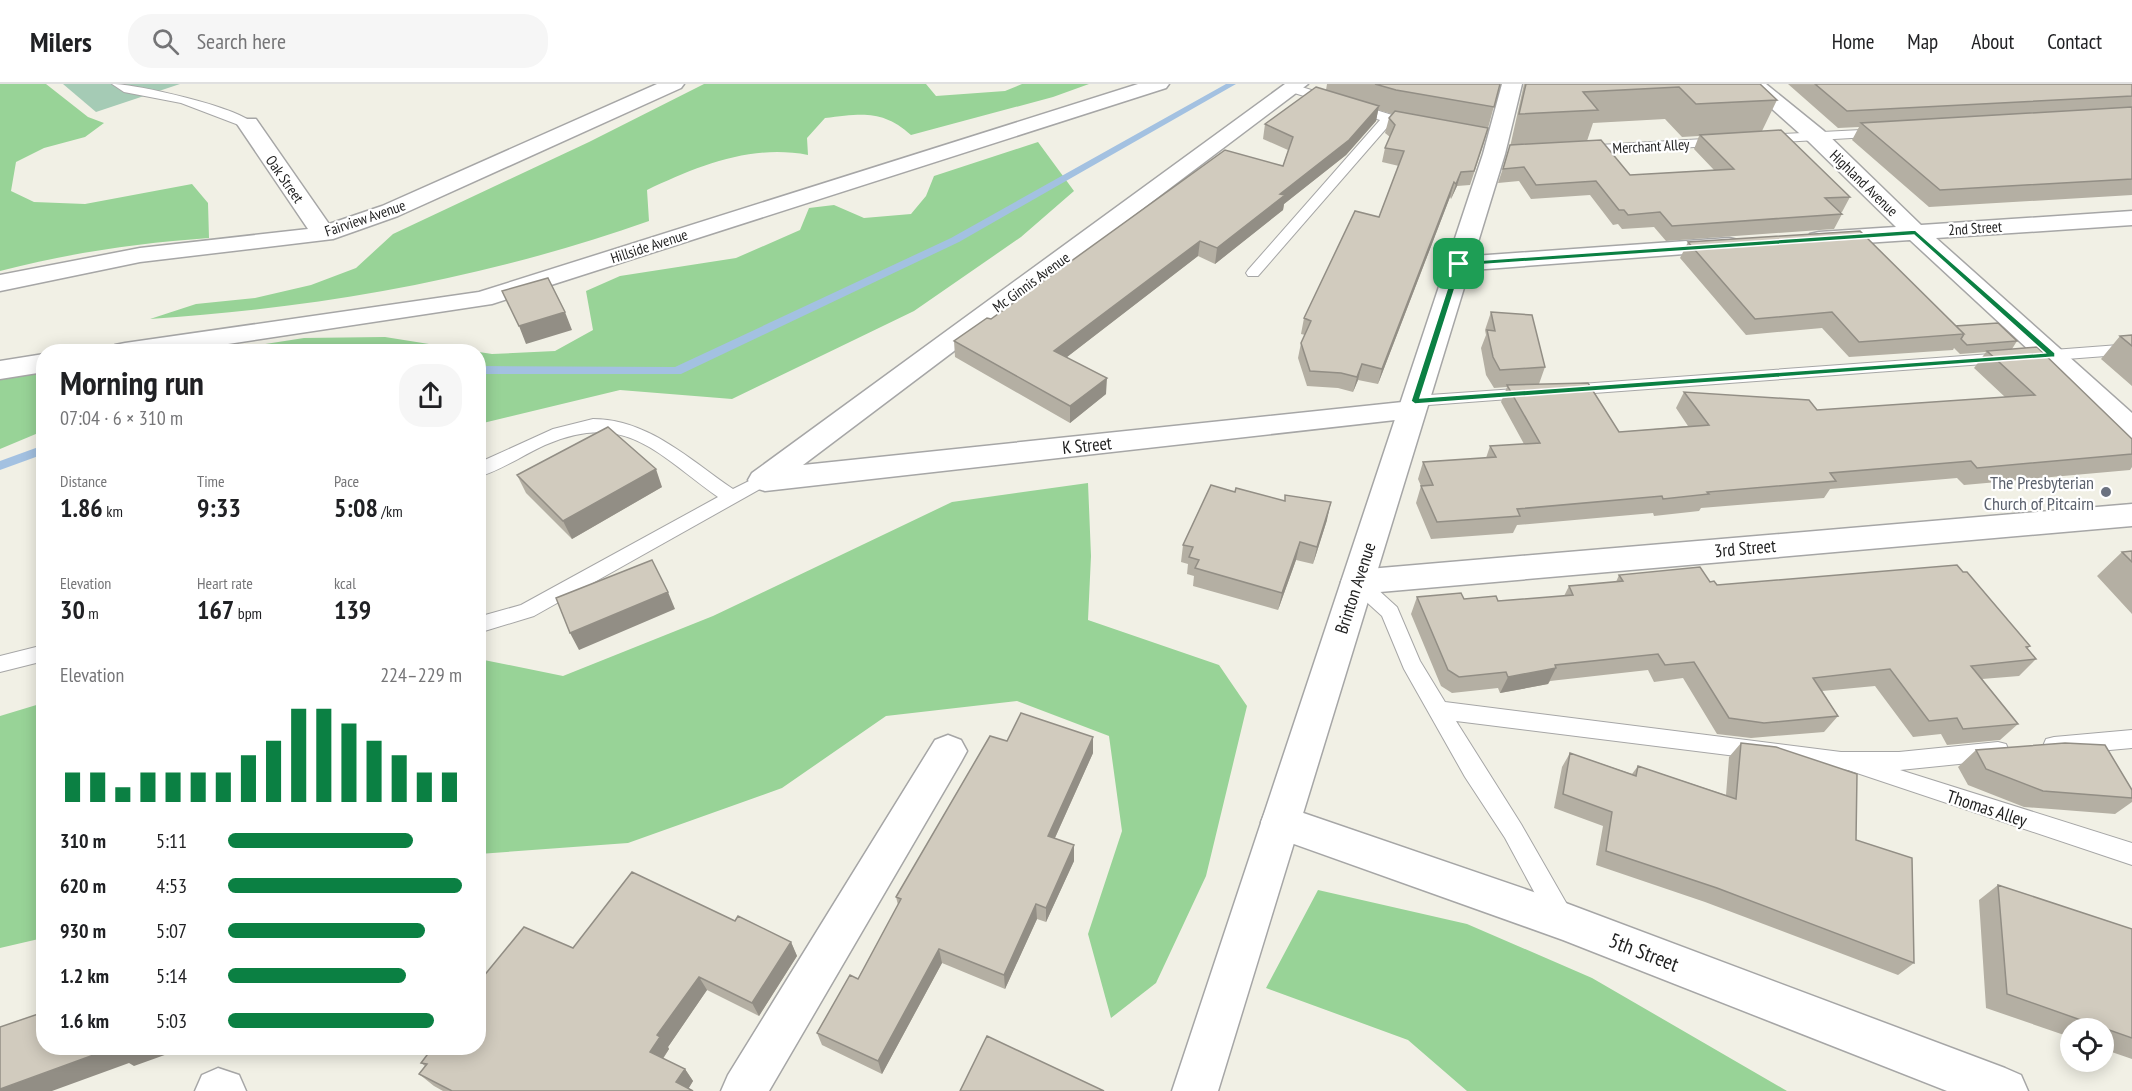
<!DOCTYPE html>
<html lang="en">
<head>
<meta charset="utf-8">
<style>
  body { margin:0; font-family:"PT Sans Narrow",sans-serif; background:#f6f6f6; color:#202124; height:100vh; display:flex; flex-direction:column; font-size:22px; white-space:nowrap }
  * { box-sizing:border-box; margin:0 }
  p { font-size:20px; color:#757577 }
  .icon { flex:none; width:33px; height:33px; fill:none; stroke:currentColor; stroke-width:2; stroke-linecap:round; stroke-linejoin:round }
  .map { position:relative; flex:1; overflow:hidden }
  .panel { position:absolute; left:36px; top:260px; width:450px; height:711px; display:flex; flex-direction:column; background:#fff; border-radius:24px; box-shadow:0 3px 15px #0003 }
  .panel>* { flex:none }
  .tools { position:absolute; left:2060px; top:934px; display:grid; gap:12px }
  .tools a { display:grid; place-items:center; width:54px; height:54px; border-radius:50%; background:#fff; box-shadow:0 3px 15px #0003; font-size:30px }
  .pin { position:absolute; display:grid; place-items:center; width:51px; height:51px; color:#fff; margin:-26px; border-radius:12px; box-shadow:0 3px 9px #0006 }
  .round { display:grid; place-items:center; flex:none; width:63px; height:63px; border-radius:24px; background:#f6f6f6 }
  .head { display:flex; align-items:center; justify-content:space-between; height:102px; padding:0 24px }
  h1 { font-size:33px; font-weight:600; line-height:45px }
  .stats { display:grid; grid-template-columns:repeat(3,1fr); gap:9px; height:102px; padding:6px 24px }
  .stats div { display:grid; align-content:center }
  .stats b { font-size:26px; font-weight:600 }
  .stats small { font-size:16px; font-weight:400 }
  .stats p { font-size:16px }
  .chart { height:168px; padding:12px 24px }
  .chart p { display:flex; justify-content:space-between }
  .chart svg { width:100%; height:108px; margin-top:6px; stroke:#0b8043; stroke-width:6 }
  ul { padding:0 24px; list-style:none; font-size:20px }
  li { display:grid; grid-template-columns:96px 72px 1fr; align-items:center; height:45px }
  li i { height:15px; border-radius:8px; background:#0b8043 }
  header { display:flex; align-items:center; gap:36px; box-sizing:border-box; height:84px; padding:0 30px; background:#fff; border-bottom:2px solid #e0e0e0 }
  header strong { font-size:28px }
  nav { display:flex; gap:33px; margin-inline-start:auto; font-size:21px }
  .search { width:420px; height:54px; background:#f6f6f6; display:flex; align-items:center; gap:15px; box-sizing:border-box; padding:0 21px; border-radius:24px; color:#757577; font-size:22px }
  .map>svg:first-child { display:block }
</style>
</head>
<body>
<header>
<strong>Milers</strong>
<div class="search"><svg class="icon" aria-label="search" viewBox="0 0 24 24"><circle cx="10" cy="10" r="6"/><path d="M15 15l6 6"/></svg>Search here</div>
<nav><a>Home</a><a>Map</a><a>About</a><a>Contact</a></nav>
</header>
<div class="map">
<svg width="2132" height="1007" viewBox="0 0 2132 1007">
  <rect width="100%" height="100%" fill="#f1f0e5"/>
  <!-- forest -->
  <path fill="#98d397" d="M0 0H46L88 33 104 39 85 53 44 64 16 78 11 107 34 118 85 120 192 100 208 119 209 154C138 159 69 169 0 187Z
    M704 0H926L936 12 1005 7 1022 0H1089L1053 13 911 51C882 25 861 30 825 34L807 54 808 71C751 60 698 82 647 106L649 137C488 194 320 224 150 235L196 220 255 214 311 201 356 184 393 150 589 58Z
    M1038 58 1074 107 1021 153 914 227 732 315 620 306 479 340V268L492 270 555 267 593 246 586 207 620 192 736 174 800 146 809 124 834 121 864 134 911 130 926 112 934 92Z
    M385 253 473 267H221L304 254Z
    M43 289V347L0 365V294Z
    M1088 399 1091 472 1088 536 1219 581 1247 622 1206 792 1156 899 1111 934 1088 850 1122 747 1109 652 1017 617 886 632 782 704 628 759 479 770V575L563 592 713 532 952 418Z
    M43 619V854L0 864V632Z
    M1318 806 1467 840 1592 894 1787 1007H1467L1408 956 1266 904Z"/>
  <!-- cemetery -->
  <path fill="#a5cbb5" d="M63 0H180L96 28Z"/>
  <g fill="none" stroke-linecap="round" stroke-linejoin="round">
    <!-- stream -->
    <path fill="#a3c1e1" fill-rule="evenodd" d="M1226 0H1236L959 158 681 290H478V282L675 283 951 154Z
      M44 361V370L0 386V377Z"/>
    <defs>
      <path id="service" d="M112 0C137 0 238 23 254 40L252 43H244L181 19 124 8Z
        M1292 0 1418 39 1412 43 1391 39 1258 192H1248L1246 189 1248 186 1380 36 1288 7 1286 4Z
        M1881 45 1887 49 1886 52 1763 59 1757 55 1763 51Z
        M1722 54 1727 55V61L1581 70 1574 66 1581 62Z
        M2132 260V270L2040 277 2032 272 2040 267Z
        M2005 269 2011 270 2013 274 2011 278 1567 311 1559 306 1567 301Z
        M1529 304 1535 305 1537 309 1535 313 1415 322 1407 317 1415 312Z
        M593 335C648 335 690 376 733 405L763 390 769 392 772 396 769 400 534 532 478 549V533L521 521 718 413C656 369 626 326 545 361 523 371 502 386 478 393V379L553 345Z
        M1357 491 1364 493 1397 523 1420 577 1445 618 1841 668H1899L1998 658 2006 660 2009 667 2006 674 1998 676 1900 686 2132 759V781L1848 686 1456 637 1521 740 1572 829 1575 837 1572 845 1563 849 1554 845 1505 754 1465 693 1404 585 1382 532 1350 503 1347 498 1350 493Z
        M44 561V577L0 588V572Z
        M2132 646V664L2054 671 2046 669 2043 662 2046 655 2054 653Z"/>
      <path id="minor" d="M657 0H684L681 4 398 132 333 155 140 178 0 207V191L140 164 308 145 237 40 240 35H256L329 140 382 122Z
        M1138 0H1169L1166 4 492 220 182 267H111L115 261 125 259 479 208Z
        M1285 0H1308L803 381 1412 317 1422 319 1426 326 1422 333 765 407 752 403 748 396 752 389Z
        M1744 0H1766L1824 47 1921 141 2132 127V141L1936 154 2132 329V355L2122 352 1910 156 1819 162 1810 160 1807 155 1810 150 1819 148 1896 143 1808 57Z
        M1729 154 1738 156 1741 161 1738 166 1459 187 1450 185 1447 180 1450 175 1459 173Z
        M44 270V288L0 295V277Z
        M2132 420V442L1357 510 1345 507 1341 498 1345 489 1357 486Z
        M948 651 961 656 967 667 961 678 769 1007H721L728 991 935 656Z
        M1280 721 1563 818 2005 984 2021 991 2028 1007H1947L1563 856 1266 750 1261 738 1266 726Z
        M218 984 239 991 246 1007H195L202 991Z"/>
      <path id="tertiary" d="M1502 0H1522L1505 70 1218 1007H1172L1483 70Z"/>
    </defs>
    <!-- service casing -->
    <use href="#service" stroke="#a6a6a6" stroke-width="2"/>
    <!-- minor casing -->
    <use href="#minor" stroke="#a6a6a6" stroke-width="3"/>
    <!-- tertiary casing -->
    <use href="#tertiary" stroke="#a6a6a6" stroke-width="3"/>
    <!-- service -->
    <use href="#service" fill="#fff" fill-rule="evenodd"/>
    <!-- minor -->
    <use href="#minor" fill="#fff" fill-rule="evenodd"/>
    <!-- tertiary -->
    <use href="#tertiary" fill="#fff" fill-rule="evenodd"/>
  </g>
  <!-- wall -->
  <path fill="#b4afa3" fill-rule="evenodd" d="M1327 0H1500L1484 59 1470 101 1457 102 1451 115 1450 113 1378 300 1358 296 1353 308 1338 304 1307 302 1298 274 1301 259 1305 251 1301 250 1304 234 1379 133 1399 82 1382 78 1385 64 1390 53 1385 49 1389 34 1392 30 1378 26 1376 37 1346 71 1284 120 1283 126 1215 180 1198 172 1067 273 1106 310 1070 339 955 273 954 257 991 235 1283 82 1288 66 1263 55 1265 40 1326 6Z
    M1524 0H1760L1777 16 1762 47 1850 113 1842 128H1839L1842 130 1834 145 1666 157 1654 143 1622 145 1618 140 1613 141 1590 111 1531 115 1519 97 1498 99 1510 63ZM1665 35 1682 53 1699 52 1694 65 1714 86 1630 91 1587 57 1593 39Z
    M1788 0H2132V111L1929 123 1852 56 1859 43 1838 44Z
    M1688 158 1956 242 2017 257 2012 265 2132 355V383L2130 386 1964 401 1957 394 1830 405 1824 414 1701 424 1699 427 1654 432 1653 429 1517 441 1513 449 1431 455 1416 419 1421 402 1418 395 1423 378 1486 374 1490 362 1524 360 1501 318 1507 303 1494 304 1486 291 1481 264 1486 251 1485 246 1491 228 1545 283 1539 300 1619 348 1688 342 1676 324 1684 308 1817 326 2005 313 1974 284 1986 268 1960 270 1954 264 1953 266 1849 273 1822 244 1746 251 1680 174Z
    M2132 251V302L2101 275 2120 252Z
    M517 391 662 403 572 455 526 409Z
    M1327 436 1313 480 1296 476 1278 526 1193 502 1194 492 1187 490 1188 480 1181 478 1183 461Z
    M2132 467V530L2097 492 2122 468Z
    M1619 491 1710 498 1717 501 2030 562 2027 565 2036 575 2019 592 1982 595 2018 640 2000 656 1947 661 1941 650 1913 653 1875 602 1822 607 1838 632 1824 648 1751 654 1717 650 1683 594 1654 598 1648 586 1550 597 1548 600 1500 609 1498 604 1452 609 1441 602 1411 530 1417 513 1464 515 1498 517 1564 512 1569 502 1616 498Z
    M1007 657 1093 669 1055 754 1074 777 1046 838 1037 835 1005 905 942 879 882 990 822 961 817 949 858 895 898 821 896 813Z
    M1741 659 1856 756 1914 879 1898 891 1705 818 1596 781 1603 742 1554 724 1562 683 1570 669 1632 690 1638 682 1726 711 1729 673Z
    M1976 666 2132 706V718L2115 730 2024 723 1968 701 1958 683Z
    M1998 801 2132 845V975L2103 965V945H2070V953L1986 924 1979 816Z
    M735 837 791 858 797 872 759 932 707 906 668 963 669 965 663 975 685 985 693 997 688 1005 693 1007H443L434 1002 419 990 425 982 421 979 573 864Z"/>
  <!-- shaded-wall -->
  <path fill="#928e85" d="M1379 22 1376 37 1346 71 1284 120 1283 126 1215 180 1217 164Z
    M1461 88 1457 102 1451 115 1456 100Z
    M1454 98 1450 113 1378 300 1382 285Z
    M1200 157 1198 172 1054 283V267Z
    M565 228 572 246 526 260 519 242Z
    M1362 280 1358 296 1353 308 1357 293Z
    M1107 294 1106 310 1070 339V322Z
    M656 385 662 403 572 455 563 437Z
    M1331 418 1327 436 1313 480 1317 463Z
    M1300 458 1296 476 1278 526 1282 509Z
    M668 508 675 525 579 566 570 549Z
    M1556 584 1548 600 1500 609 1508 593Z
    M1093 653V669L1049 767 1048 752Z
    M1074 761V777L1046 838V824Z
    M1036 820 1037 835 1005 905 1004 891Z
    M791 858 797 872 759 932 752 919Z
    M939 865 942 879 882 990 878 977Z
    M699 893 707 906 668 963 669 965 659 980 650 968 657 951Z
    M131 963H187L134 982 129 979 52 1007H0V1005L113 964Z
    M685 985 693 997 687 1007 676 998Z"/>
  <!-- building -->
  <path fill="#d1cbbe" stroke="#928e85" stroke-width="1.5" d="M1375 0H1500L1494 23 1396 6Z
    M1526 0H1760L1777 16 1696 20 1679 3 1583 8 1598 26 1519 30Z
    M1815 0H2132V12L1847 27Z
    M1316 3 1379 22 1349 56 1280 110 1285 111 1217 164 1200 157 1054 267 1107 294 1070 322 954 257 987 234 991 235 1225 66 1283 82 1293 53 1265 40Z
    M2132 23V95L1940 106 1861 39Z
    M1395 27 1488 44 1474 87 1461 88 1456 100 1454 98 1382 285 1362 280 1357 293 1341 289 1310 287 1301 259 1311 237 1304 234 1355 127 1379 133 1404 67 1385 64 1395 41 1389 34Z
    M1781 46 1850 113 1825 114 1842 130 1672 142 1660 128 1628 131 1624 126H1619L1596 97 1536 101 1524 83 1503 85 1510 61 1601 56 1630 91 1734 85 1700 51Z
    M1860 147 1964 250 1859 258 1832 228 1755 235 1688 158Z
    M548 194 565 228 519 242 502 207Z
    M1491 228 1532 231 1545 283 1500 286 1493 273 1487 246 1495 247Z
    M1998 239 2017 257 1967 261 1961 255 1964 250 1956 242Z
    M2132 251V262L2120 252Z
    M2037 263 2132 355V370L1977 384 1971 377 1830 389 1836 397 1707 408 1709 410 1663 415 1662 412 1517 425 1520 432 1437 438 1421 402 1433 401 1423 378 1496 373 1490 362 1540 359 1507 301 1588 299 1619 348 1709 341 1684 308 1809 316 1817 326 2035 311 1987 267Z
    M608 343 656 385 563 437 517 391Z
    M1211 401 1235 408 1236 404 1285 417V411L1331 418 1317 463 1300 458 1282 509 1195 484 1199 476 1189 473 1193 463 1183 461Z
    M2132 467V478L2122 468Z
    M652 476 668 508 570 549 556 514Z
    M1957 481 1963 488H1967L2030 562 2026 563 2036 575 1971 582 2018 640 1963 645 1957 634 1929 637 1890 585 1813 594 1838 632 1764 639 1729 634 1694 578 1665 581 1658 570 1555 581 1556 584 1508 593 1506 588 1459 593 1448 586 1417 513 1461 509 1464 515 1496 512 1498 517 1573 511 1569 502 1623 497 1619 491 1700 483 1710 498 1714 497 1717 501Z
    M1021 629 1093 653 1048 752 1074 761 1046 824 1036 820 1004 891 939 865 878 977 817 949 850 891 858 895 901 815 896 813 990 652 1007 657Z
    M1741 659 1776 663 1857 690 1856 756 1912 774 1914 879 1717 804 1606 767 1612 728 1563 710 1570 669 1636 692 1638 682 1736 715Z
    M2065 659 2105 661 2132 706V714L2043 707 1986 685 1976 666Z
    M632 788 735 837 738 832 791 858 752 919 699 893 657 951 660 953 650 968 685 985 676 998 693 1007H452L419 990 427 980 421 979 433 963H478V899L524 843 573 864Z
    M1998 801 2132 845V954L2007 910Z
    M44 928V963H131L112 970 113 964 0 1005V943Z
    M987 952 1104 1007H960Z"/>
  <!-- route -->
  <path fill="#0b8043" stroke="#fff" stroke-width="1.5" fill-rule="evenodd" d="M1915 146 2055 269V273L1415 320 1411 317 1456 178ZM1914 151 2045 269 1420 314 1462 182Z"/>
  <!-- markers -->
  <circle fill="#6b7280" stroke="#fff" stroke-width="2" cx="2106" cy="408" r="6"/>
  <g text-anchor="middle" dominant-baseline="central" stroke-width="4.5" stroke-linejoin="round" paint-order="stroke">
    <!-- far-street labels -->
    <g font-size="15" fill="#1f1f1f" stroke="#fff">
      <text transform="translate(1651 62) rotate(-3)">Merchant Alley</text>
      <text transform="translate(285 95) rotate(55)">Oak Street</text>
      <text transform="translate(1864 99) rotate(44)">Highland Avenue</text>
      <text transform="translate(365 134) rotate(-19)">Fairview Avenue</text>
      <text transform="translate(1975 144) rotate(-4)">2nd Street</text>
      <text transform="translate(649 162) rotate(-18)">Hillside Avenue</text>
      <text transform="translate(1031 198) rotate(-36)">Mc Ginnis Avenue</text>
    </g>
    <!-- street labels -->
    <g font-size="18" fill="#1f1f1f" stroke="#fff">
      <text transform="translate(1087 361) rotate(-6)">K Street</text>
      <text transform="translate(1745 464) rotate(-5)">3rd Street</text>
      <text transform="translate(1355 504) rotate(-72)">Brinton Avenue</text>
      <text transform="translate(1987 724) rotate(18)">Thomas Alley</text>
    </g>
    <!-- worship labels -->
    <g font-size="18" fill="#5b616d" stroke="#fff" text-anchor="end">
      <text x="2094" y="398">The Presbyterian<tspan x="2094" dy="21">Church of Pitcairn</tspan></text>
    </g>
    <!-- near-street labels -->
    <g font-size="21" fill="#1f1f1f" stroke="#fff">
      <text transform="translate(1644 868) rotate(21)">5th Street</text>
    </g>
  </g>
</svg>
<div class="tools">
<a><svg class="icon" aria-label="locate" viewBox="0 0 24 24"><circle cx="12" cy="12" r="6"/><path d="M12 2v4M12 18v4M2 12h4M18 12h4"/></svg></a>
</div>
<div class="pin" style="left:1459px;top:180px;background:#1e9e55"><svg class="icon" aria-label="arrive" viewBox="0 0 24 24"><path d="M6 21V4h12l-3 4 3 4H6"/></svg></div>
<section class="panel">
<div class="head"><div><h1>Morning run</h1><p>07:04 · 6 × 310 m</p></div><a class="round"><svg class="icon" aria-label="share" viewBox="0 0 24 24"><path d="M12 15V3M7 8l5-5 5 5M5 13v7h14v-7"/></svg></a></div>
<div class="stats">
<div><p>Distance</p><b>1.86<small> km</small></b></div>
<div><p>Time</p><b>9:33</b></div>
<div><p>Pace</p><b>5:08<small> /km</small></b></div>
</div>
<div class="stats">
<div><p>Elevation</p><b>30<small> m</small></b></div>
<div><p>Heart rate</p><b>167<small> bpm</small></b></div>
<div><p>kcal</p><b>139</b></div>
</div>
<div class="chart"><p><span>Elevation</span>224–229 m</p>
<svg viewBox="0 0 160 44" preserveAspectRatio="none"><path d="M5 44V32M15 44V32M25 44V38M35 44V32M45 44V32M55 44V32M65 44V32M75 44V25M85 44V19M95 44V6M105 44V6M115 44V12M125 44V19M135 44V25M145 44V32M155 44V32"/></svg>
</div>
<ul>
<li><b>310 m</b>5:11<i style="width:79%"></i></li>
<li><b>620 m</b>4:53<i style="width:100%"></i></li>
<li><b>930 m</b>5:07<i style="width:84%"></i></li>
<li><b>1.2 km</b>5:14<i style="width:76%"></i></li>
<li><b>1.6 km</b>5:03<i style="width:88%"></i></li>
</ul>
</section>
</div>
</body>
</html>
